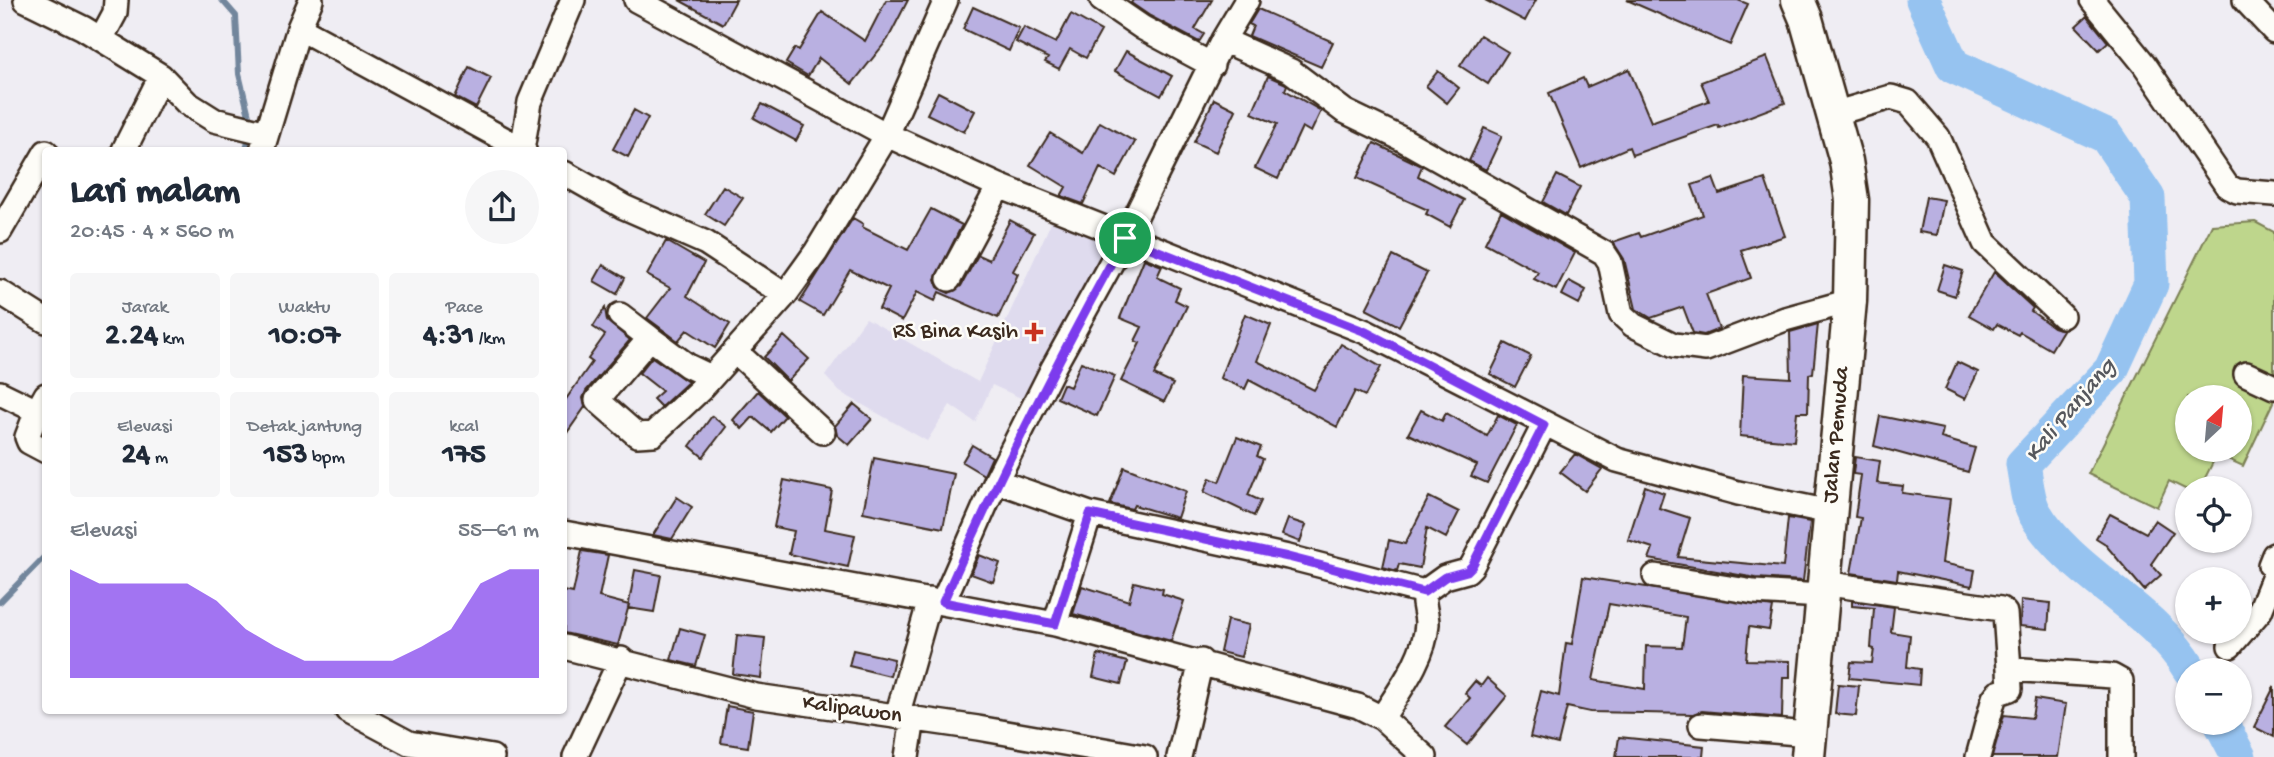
<!DOCTYPE html>
<html lang="id">
<head>
<meta charset="utf-8">
<style>
  body { margin:0; font-family:"Gochi Hand",sans-serif; background:#f6f6f7; color:#1f2937; height:100vh; display:flex; flex-direction:column; font-size:26px; white-space:nowrap }
  * { box-sizing:border-box; margin:0 }
  p { font-size:23px; color:#747a83 }
  .icon { flex:none; width:38px; height:38px; fill:none; stroke:currentColor; stroke-width:2; stroke-linecap:round; stroke-linejoin:round }
  .map { position:relative; flex:1; overflow:hidden }
  .sheet { position:absolute; left:42px; top:147px; width:525px; height:567px; display:flex; flex-direction:column; background:#fff; border-radius:7px; box-shadow:0 2px 5px #0004 }
  .sheet>* { flex:none }
  .needle { width:46px; rotate:26deg }
  .controls { position:absolute; left:2175px; top:385px; display:grid; gap:14px }
  .controls a { display:grid; place-items:center; width:77px; height:77px; border-radius:50%; background:#fff; box-shadow:0 2px 5px #0004; font-size:35px }
  .pin { position:absolute; display:grid; place-items:center; width:60px; height:60px; color:#fff; margin:-30px; border:4px solid #fff; border-radius:50%; box-shadow:0 2px 7px #0007 }
  .round { display:grid; place-items:center; flex:none; width:74px; height:74px; border-radius:37px; background:#f6f6f7 }
  .summary { display:flex; align-items:center; justify-content:space-between; height:119px; padding:0 28px }
  h1 { font-size:38px; font-weight:800; line-height:52px }
  .figures { display:grid; grid-template-columns:repeat(3,1fr); gap:10px; height:119px; padding:7px 28px }
  .figures div { display:grid; align-content:center; border-radius:7px; background:#f6f6f7; text-align:center }
  .figures b { font-size:30px; font-weight:800 }
  .figures small { font-size:19px; font-weight:400 }
  .figures p { font-size:19px }
  .chart { height:196px; padding:14px 28px }
  .chart p { display:flex; justify-content:space-between }
  .chart svg { width:100%; height:126px; margin-top:7px; fill:#7c3aed; opacity:.7 }
  .map>svg:first-child { display:block }
</style>
</head>
<body>
<div class="map">
<svg width="2274" height="757" viewBox="0 0 2274 757">
  <rect width="100%" height="100%" fill="#efedf3"/>
  <filter id="ink" filterUnits="userSpaceOnUse"><feTurbulence type="fractalNoise" baseFrequency=".0143" numOctaves="2"/><feDisplacementMap in="SourceGraphic" scale="14" xChannelSelector="R" yChannelSelector="G"/><feConvolveMatrix kernelMatrix="1 2 1 2 8 2 1 2 1" color-interpolation-filters="sRGB"/></filter>
  <g filter="url(#ink)">
    <!-- built -->
    <path fill="#dfdbee" d="M1054 216 1113 238 1032 403 992 385 975 422 950 405 927 441 840 392 825 376 866 318 978 382Z"/>
    <!-- green -->
    <path fill="#bed68c" stroke="#7c8055" stroke-width="2" fill-rule="evenodd" d="M2255 222 2274 232V400L2243 466 2217 454 2200 488 2187 490 2169 481 2157 507 2088 474 2212 225ZM2188 397H2240V450H2188Z"/>
    <g fill="none" stroke-linecap="round" stroke-linejoin="round">
      <!-- stream -->
      <path stroke="#72869c" stroke-width="6" d="M222 0 236 16 239 74 251 124
        M246 150 249 135
        M0 602 46 555"/>
      <!-- river -->
      <path stroke="#96c3f0" stroke-width="35" d="M1923 0 1953 66 2106 136 2148 198 2151 284 2111 370 2023 464C2026 479 2027 499 2034 512 2070 574 2152 606 2190 670
        M2221 723 2239 757"/>
    </g>
    <!-- building -->
    <path fill="#b9b0e1" stroke="#3b2a1e" stroke-width="2" fill-rule="evenodd" d="M679 0H736L723 24Z
      M886 0H908L888 39 852 84 819 58 808 76 786 63 795 48 799 50 822 12 865 41Z
      M1133 0H1212L1195 29 1204 34 1199 42 1150 16 1131 3Z
      M1485 0H1536L1525 21Z
      M1627 0H1738L1748 4 1730 45Z
      M973 7 1019 28 1009 51 963 29Z
      M1258 9 1333 42 1321 67 1249 36 1253 26 1249 24Z
      M1071 14 1101 31 1086 58 1070 49 1059 69 1045 62 1048 58 1016 42 1024 27 1056 43Z
      M2087 16 2108 42 2099 50 2076 26Z
      M1480 35 1508 52 1488 84 1460 66Z
      M1126 51 1172 76 1161 96 1115 71Z
      M1767 57 1785 103 1719 128 1718 125 1632 155 1629 147 1581 168 1549 93 1583 78 1587 87 1629 69 1651 122 1709 101 1701 82Z
      M469 67 491 78 476 108 455 97Z
      M1438 71 1459 88 1447 103 1426 86Z
      M1268 76 1284 83 1287 85 1285 90 1321 111 1311 132 1302 127 1278 179 1255 168 1277 124 1252 113Z
      M938 92 975 111 964 132 927 114Z
      M1214 99 1236 110 1216 152 1194 142Z
      M762 104 804 126 796 141 754 118Z
      M634 110 648 118 628 157 613 149Z
      M1100 122 1135 142 1116 177 1100 168 1083 204 1061 196 1066 187 1030 165 1050 133 1083 153Z
      M1484 128 1502 136 1486 170 1469 161Z
      M1374 143 1422 166 1418 176 1464 200 1450 227 1426 214 1428 210 1357 178Z
      M1557 175 1580 187 1566 215 1543 202Z
      M1713 178 1719 194 1765 179 1785 236 1741 250 1751 278 1706 294 1719 329 1704 335 1693 333 1683 307 1651 318 1636 309 1624 259 1613 242 1639 233 1641 237 1703 215 1692 185Z
      M723 186 743 198 724 226 705 214Z
      M1926 197 1944 200 1937 235 1919 232Z
      M931 209 962 225 935 279 938 287 949 293 961 286 978 255 989 260 1010 220 1034 233 1013 271 1018 274 998 318 939 292 935 301 917 292 902 321 879 309 889 289 850 270 823 315 800 302 853 218 863 224 862 227 908 250Z
      M1501 211 1575 253 1556 290 1534 279 1538 272 1485 243Z
      M666 241 704 263 687 296 730 324 715 348 687 330 678 341 647 318 670 288 647 275Z
      M1393 256 1427 273 1399 326 1366 309Z
      M1144 259 1162 266 1157 277 1180 288 1175 300 1187 306 1154 375 1173 384 1164 402 1121 381 1140 343 1135 341 1142 327 1120 318Z
      M603 265 625 278 617 294 594 281Z
      M1945 265 1963 271 1955 296 1937 290Z
      M1994 272 2033 308 2031 311 2053 327 2063 330 2051 350 2020 332 2018 335 1997 324 1994 329 1969 315Z
      M1569 281 1586 290 1579 304 1562 295Z
      M605 308 607 321 630 340 586 391 583 398 585 407 564 437V402L592 362 588 359 605 335 593 327Z
      M1245 314 1271 325 1257 361 1314 390 1341 344 1381 367 1365 396 1355 391 1337 427 1249 380 1245 389 1220 378Z
      M1818 324 1813 373 1809 374 1808 412H1797L1794 441 1740 436 1743 375 1791 378 1790 332Z
      M784 336 809 359 788 381 764 357Z
      M1505 343 1531 356 1515 387 1490 374Z
      M652 357 688 382 661 407 653 399 662 391 639 373Z
      M1081 362 1115 376 1097 416 1057 398 1063 384 1070 387Z
      M1957 362 1978 372 1965 399 1945 389Z
      M758 391 785 416 771 432 753 417 742 429 733 420Z
      M854 404 872 419 849 445 837 435 835 426Z
      M1421 410 1442 421 1446 413 1487 436 1498 415 1517 425 1487 483 1471 476 1477 465 1408 434Z
      M712 416 726 427 703 457 690 446Z
      M1880 416 1943 429 1941 438 1975 448 1968 472 1874 446Z
      M1237 437 1261 447 1257 456 1263 459 1248 495 1261 501 1254 516 1204 492 1210 478 1219 482Z
      M972 445 992 457 984 475 962 462Z
      M1575 454 1602 469 1585 491 1560 472Z
      M1855 457 1880 461 1877 483 1903 486 1902 493 1950 499 1942 563 1975 570 1972 586 1898 571 1897 580 1851 573 1861 518 1855 517 1861 475 1853 474Z
      M874 458 954 474 943 528 863 512Z
      M1124 467 1186 491 1177 518 1134 505 1132 509 1110 504Z
      M784 480 832 490 825 529 855 535 848 567 789 554 794 531 774 527Z
      M1645 486 1664 493 1659 508 1690 518 1678 557 1783 567 1788 518 1810 522 1803 581 1756 578 1649 559 1653 548 1628 540Z
      M677 497 692 507 672 539 653 535Z
      M1429 497 1459 512 1446 538 1427 528 1420 568 1399 564 1397 571 1383 567 1389 540 1405 544Z
      M2110 514 2146 533 2155 520 2173 532 2151 564 2161 575 2144 590 2104 543 2096 538Z
      M1288 519 1306 525 1300 542 1282 535Z
      M582 551 608 555 599 597 629 605 618 645 564 633V591L573 593Z
      M979 555 1000 563 993 582 971 574Z
      M635 570 661 575 654 612 628 608Z
      M1583 577 1773 607 1769 630 1749 627 1746 660 1790 661V677H1783L1782 718 1702 711 1693 714 1590 712 1567 707 1558 744 1530 737 1541 691 1559 696 1566 643 1572 644ZM1609 604 1686 617 1682 647 1646 646 1645 689 1593 680Z
      M1134 582 1163 589 1162 594 1184 601 1171 641 1073 614 1082 586 1129 601Z
      M2021 600 2050 603 2048 629 2020 626Z
      M1852 601 1894 607 1891 632 1910 635 1907 667 1920 669 1919 685 1849 678 1851 662 1872 663 1874 649 1871 648 1874 608 1852 606Z
      M1227 620 1249 625 1241 657 1220 652Z
      M680 628 705 635 696 666 671 660Z
      M737 635 765 638 761 678 733 674Z
      M853 650 894 659 890 676 849 666Z
      M1098 654 1127 662 1121 684 1093 677Z
      M1487 678 1507 696 1467 745 1445 727 1470 698 1465 693 1475 681 1481 686Z
      M1838 684 1859 686 1856 716 1835 714Z
      M2274 687V737L2254 727Z
      M2035 699 2066 704 2058 757H1992L2004 715 2032 718Z
      M727 706 753 711 748 747 721 743Z
      M1619 737 1704 746 1703 757H1616Z"/>
    <g fill="none" stroke-linecap="round" stroke-linejoin="round">
      <defs>
        <path id="street" d="M26 0 83 28 161 76 187 103 214 120 267 133
          M636 0 887 135 999 186 1366 332 1617 460 1738 493 1830 512
          M1102 0 1143 28 1212 65
          M2092 0 2144 64 2227 186 2237 191 2274 194
          M2245 0 2274 31
          M299 28 524 150
          M101 39 115 13 116 0
          M1223 40 1291 71 1344 111 1402 139 1604 253 1610 262 1621 314 1633 325 1674 345 1706 349 1785 319 1850 301
          M1833 114 1891 97 1908 102 1938 137 1985 243 2062 316
          M124 150 161 76
          M262 150 299 28 311 0
          M522 150 530 102 573 0
          M564 173 624 207 706 243 785 295
          M0 231 46 152
          M949 279 999 186
          M0 292 46 321
          M620 315 650 338
          M735 351 823 432
          M2246 374 2274 387
          M711 377 688 366 650 338 597 400 637 435 653 434 701 389 785 295 816 252 887 135 946 0
          M0 393 37 411 46 395
          M37 411 27 437 29 442 46 451
          M996 481 1090 514 1288 557 1424 592 1445 577 1467 571 1472 566 1544 425
          M564 533 1055 624 1358 706 1382 718 1425 757
          M2274 555 2270 565 2274 568
          M1655 576 1754 592 1822 596
          M1823 583 2001 609 2005 613 2009 669
          M943 602 996 481 1053 368 1125 238 1223 40 1247 0
          M1055 624 1090 514
          M2230 646 2260 611 2274 576
          M564 647 756 696 978 728 1145 757
          M347 710 409 743 492 757
          M897 716 930 600
          M1382 718C1399 691 1425 657 1427 624 1427 612 1422 605 1424 592
          M1701 725 1809 734
          M575 757 621 659
          M907 757 913 718
          M1179 757 1201 661
          M1978 757 1994 698 1998 693 2010 689 2009 669 2112 676 2121 681V757"/>
        <path id="secondary" d="M1798 0 1806 19 1846 161 1852 200 1850 301 1808 757"/>
      </defs>
      <!-- street casing -->
      <use href="#street" stroke="#3b2a1e" stroke-width="28"/>
      <!-- secondary casing -->
      <use href="#secondary" stroke="#3b2a1e" stroke-width="37"/>
      <!-- street -->
      <use href="#street" stroke="#fdfcf7" stroke-width="23"/>
      <!-- secondary -->
      <use href="#secondary" stroke="#fdfcf7" stroke-width="32"/>
    </g>
  </g>
  <g fill="none" stroke-linecap="round" stroke-linejoin="round" filter="url(#ink)">
    <defs>
      <path id="route" d="M1125 238 1366 332 1544 425 1472 566 1467 571 1445 577 1424 592 1288 557 1090 514 1055 624 943 602C998 477 1059 357 1125 238Z"/>
    </defs>
    <!-- route casing -->
    <use href="#route" stroke="#fff" stroke-width="14"/>
    <!-- route -->
    <use href="#route" stroke="#7c3aed" stroke-width="9"/>
  </g>
  <!-- markers -->
  <path fill="#c8321e" stroke="#fdfcf7" stroke-width="2.5" d="M1030.5 321.5h7v7h7v7h-7v7h-7v-7h-7v-7h7z"/>
  <g text-anchor="middle" dominant-baseline="central" stroke-width="5" stroke-linejoin="round" paint-order="stroke">
    <!-- poi labels -->
    <g font-size="23" fill="#3b2a1e" stroke="#fdfcf7" text-anchor="end">
      <text x="1018" y="332">RS Bina Kasih</text>
    </g>
    <!-- street labels -->
    <g font-size="23" fill="#3b2a1e" stroke="#fdfcf7">
      <text transform="translate(1837 435) rotate(-85)">Jalan Pemuda</text>
      <text transform="translate(852 710) rotate(8)">Kalipawon</text>
    </g>
    <!-- water labels -->
    <g font-size="24" font-style="italic" fill="#56585d" stroke="#fdfcf7">
      <text transform="translate(2071 411) rotate(-50)">Kali Panjang</text>
    </g>
  </g>
</svg>
<div class="controls">
<a><svg class="needle" viewBox="-14 -14 28 28"><path d="M0-13l5 13h-10z" fill="#e53935"/><path d="M0 13l5-13h-10z" fill="#747a83"/></svg></a>
<a><svg class="icon" aria-label="locate" viewBox="0 0 24 24"><circle cx="12" cy="12" r="6"/><path d="M12 2v4M12 18v4M2 12h4M18 12h4"/></svg></a>
<a>+</a>
<a>−</a>
</div>
<div class="pin" style="left:1125px;top:238px;background:#1e9e55"><svg class="icon" aria-label="arrive" viewBox="0 0 24 24"><path d="M6 21V4h12l-3 4 3 4H6"/></svg></div>
<section class="sheet">
<div class="summary"><div><h1>Lari malam</h1><p>20:45 · 4 × 560 m</p></div><a class="round"><svg class="icon" aria-label="share" viewBox="0 0 24 24"><path d="M12 15V3M7 8l5-5 5 5M5 13v7h14v-7"/></svg></a></div>
<div class="figures">
<div><p>Jarak</p><b>2.24<small> km</small></b></div>
<div><p>Waktu</p><b>10:07</b></div>
<div><p>Pace</p><b>4:31<small> /km</small></b></div>
</div>
<div class="figures">
<div><p>Elevasi</p><b>24<small> m</small></b></div>
<div><p>Detak jantung</p><b>153<small> bpm</small></b></div>
<div><p>kcal</p><b>175</b></div>
</div>
<div class="chart"><p><span>Elevasi</span>55–61 m</p>
<svg viewBox="0 0 160 44" preserveAspectRatio="none"><path d="M0 44V6L10 11L20 11L30 11L40 11L50 17L60 27L70 33L80 38L90 38L100 38L110 38L120 33L130 27L140 11L150 6L160 6V44z"/></svg>
</div>
</section>
</div>
</body>
</html>
